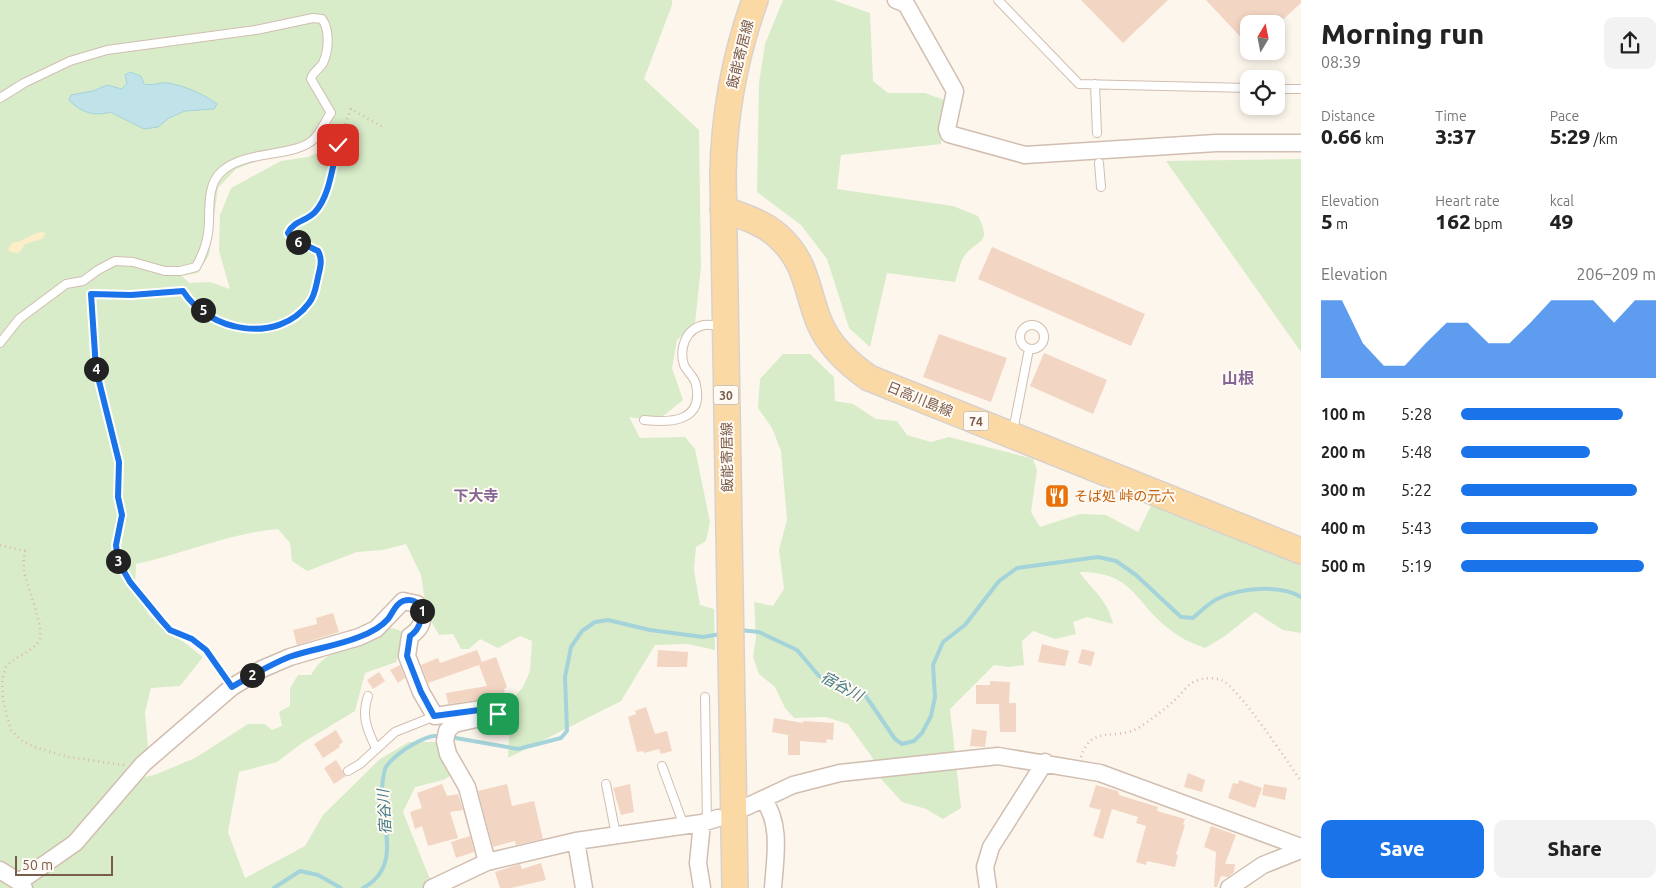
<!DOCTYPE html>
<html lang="en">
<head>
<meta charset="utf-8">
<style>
  body { margin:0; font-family:Ubuntu,"Noto Sans JP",sans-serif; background:#f2f2f2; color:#222; height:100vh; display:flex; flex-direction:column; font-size:19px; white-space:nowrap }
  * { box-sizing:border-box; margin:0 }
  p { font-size:16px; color:#767676 }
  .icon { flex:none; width:28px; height:28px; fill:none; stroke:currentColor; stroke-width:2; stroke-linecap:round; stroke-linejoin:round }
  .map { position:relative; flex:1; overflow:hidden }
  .drawer { display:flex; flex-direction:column; background:#fff; width:375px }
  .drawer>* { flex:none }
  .needle { width:32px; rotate:10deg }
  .fabs { position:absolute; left:1240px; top:15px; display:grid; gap:10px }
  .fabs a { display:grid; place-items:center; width:45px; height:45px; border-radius:10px; background:#fff; box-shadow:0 2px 8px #0003; font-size:25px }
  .scale { position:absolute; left:15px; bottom:12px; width:98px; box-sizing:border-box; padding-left:5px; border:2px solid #7a5c4d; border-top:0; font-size:14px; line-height:18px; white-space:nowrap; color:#7a5c4d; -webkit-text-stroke:4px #fffaf3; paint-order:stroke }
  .pin { position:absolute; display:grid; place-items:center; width:42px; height:42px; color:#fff; margin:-21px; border-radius:10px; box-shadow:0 2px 8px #0006 }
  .km { position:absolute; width:25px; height:25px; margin:-12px; border-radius:50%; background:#222; color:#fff; font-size:14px; line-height:25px; text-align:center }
  .round { display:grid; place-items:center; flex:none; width:52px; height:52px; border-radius:10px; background:#f2f2f2 }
  .headline { display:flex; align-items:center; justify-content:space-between; height:85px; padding:0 20px }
  h1 { font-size:28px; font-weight:800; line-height:38px }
  .stats { display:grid; grid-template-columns:repeat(3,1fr); gap:8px; height:85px; padding:5px 20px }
  .stats div { display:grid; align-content:center }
  .stats b { font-size:21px; font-weight:800 }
  .stats small { font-size:14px; font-weight:400 }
  .stats p { font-size:14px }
  .chart { height:140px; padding:10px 20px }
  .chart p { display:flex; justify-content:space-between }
  .chart svg { width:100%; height:90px; margin-top:5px; fill:#1a73e8; opacity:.7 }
  .button { display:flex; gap:10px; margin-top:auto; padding:10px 20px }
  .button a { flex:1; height:58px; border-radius:10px; background:#1a73e8; color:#fff; font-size:20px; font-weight:800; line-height:58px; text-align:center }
  .button a+a { background:#f2f2f2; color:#222 }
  ul { padding:0 20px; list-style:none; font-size:16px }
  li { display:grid; grid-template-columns:80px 60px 1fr; align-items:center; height:38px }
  li i { height:12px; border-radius:6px; background:#1a73e8 }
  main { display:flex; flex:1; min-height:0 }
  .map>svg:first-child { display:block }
</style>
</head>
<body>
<main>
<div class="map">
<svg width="1301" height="888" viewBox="0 0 1301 888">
  <rect width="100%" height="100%" fill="#fdf6ec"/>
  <!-- green -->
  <path fill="#d8ecc9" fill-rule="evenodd" d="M0 0H672V5L644 79 699 130 701 267 695 323 677 340 672 368 683 400 657 421 629 417 640 438 685 437 695 449 710 522 706 541 696 547 694 570 700 605 714 609 715 650 688 644 655 645 621 701 508 758 511 701 523 687 530 671 532 641 520 636 498 648 480 639 469 649H461L453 634 439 635 427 614 421 575 406 544 383 550 357 552 307 571 292 561 290 543 278 529C230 533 183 554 136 564L135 590 149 615 203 657 180 686 151 688 145 712 148 747 122 783 157 774 195 758 248 724H265L272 730 282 726 279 712 290 706V688L298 675H311C327 647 345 653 371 639 376 636 379 631 383 629 391 626 399 630 406 633L396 662 365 673 355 711 302 743 277 762 239 772 228 832 245 878 305 846 323 815 380 759 409 742H437L456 773 443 780 415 787 403 812 429 877 448 888H0ZM331 123 326 149 308 157 281 161 231 188 220 215 219 251 230 289 210 282 189 283 182 276 198 273 209 255 218 188 236 169 272 155 307 149 323 137Z
    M783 0H833L870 13 873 81 888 93H925L944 100C946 115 941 129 941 144L841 155 837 189 953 206 978 216C992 244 979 238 965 255 960 261 958 274 955 282L887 273 870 347 849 328 827 259 801 225 757 192 759 83 765 44Z
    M1301 159V352L1166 161Z
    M783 354H810L834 377 835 401 853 404 876 419 897 421 907 435 931 442 949 437 1033 459 1037 470 1031 512 1040 527 1080 514 1106 515 1138 532 1152 504 1301 558V633L1283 630 1255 612 1225 636 1205 648C1191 643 1180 638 1168 628 1133 600 1133 572 1079 572 1093 590 1108 601 1113 624L1087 617 1073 622 1076 634 1055 639 1033 631 1022 641 1024 665 1009 667 994 665 950 709 961 808 943 819 926 809 902 802 881 779 872 757 848 724 826 717 794 718 785 708 775 687 759 674 753 657 756 637 754 602 773 606 784 589 779 550 787 520 781 451 772 428 758 408 760 379Z"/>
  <!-- sand -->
  <path fill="#fcefc7" d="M43 232 46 234 42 239 25 244 19 253 10 252 8 249 12 243C24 242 31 233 43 232Z"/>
  <!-- water -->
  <path fill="#bfe3e8" stroke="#a5d3da" d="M130 72 141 76 144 84C154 86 161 82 168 83 185 86 204 94 217 104L214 109 185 111 169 118 158 127 144 129 110 112C94 117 80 112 69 100L71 95 93 91 107 85 122 89 127 83 125 75Z"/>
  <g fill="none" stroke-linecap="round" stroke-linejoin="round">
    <!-- stream -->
    <path stroke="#a5d3da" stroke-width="4" d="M740 630 759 632 797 650 819 676 865 695 895 739 902 744 914 741 922 733 931 716 935 697 933 665 943 642 965 625 999 581 1017 568 1098 557 1116 561 1136 575 1181 617 1193 618C1200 612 1209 603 1217 599 1239 588 1280 584 1301 597
      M450 737 518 749 561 738 567 731 565 677 571 647 582 631 595 622 608 620 650 630 703 637 721 634
      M274 888 300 871 318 875 341 888
      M363 888C407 864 376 817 383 779 384 775 384 770 386 767 391 759 403 750 412 745 420 740 431 734 441 736"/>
  </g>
  <!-- building -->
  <path fill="#f3d5c3" d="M1081 0H1168L1123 43Z
    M1206 0H1301V3L1278 24H1249V46Z
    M992 247 1145 314 1131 346 978 279Z
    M939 334 1007 358 991 402 923 377Z
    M1044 353 1107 380 1093 414 1030 386Z
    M333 613 339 632 297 645 293 630 317 624 316 618Z
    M1042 644 1069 651 1065 666 1038 662Z
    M1082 649 1095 652 1091 666 1078 663Z
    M477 650 482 662 496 657 507 687 504 689 505 692 491 698 448 704 446 693 487 686 479 665 428 683 421 665 438 658 440 663Z
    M658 650 688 652 687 667H657Z
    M400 665 405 678 398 683 390 670Z
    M379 672 385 681 373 689 367 680Z
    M990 681 1010 682 1009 703H1016V732H1000L999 704H976V685H990Z
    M646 707 655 734 667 731 672 751 661 754 659 749 644 753 643 751 637 752 628 717 636 714 635 711Z
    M774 718 803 723V721L834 723 833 740 827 739 826 743 800 741V755H788V735L772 732Z
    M972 729 987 731 985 747 970 746Z
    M336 730 343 742 339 745 340 747 323 758 314 744Z
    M336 760 346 776 334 784 324 768Z
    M1188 773 1205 780 1202 792 1184 787Z
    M1239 780 1262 788 1255 808 1228 798 1233 783 1238 784Z
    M442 784 447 796 458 794 463 810 450 812 458 838 428 846 422 826 415 829 410 812 422 808 417 793Z
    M507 784 512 806 534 801 543 839 516 845 515 841 493 847 478 791Z
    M630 784 634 812 621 815 613 788Z
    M1264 784 1287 788 1285 800 1262 795Z
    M1096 785 1118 791 1119 795 1158 807 1157 811 1185 819 1183 824 1185 825 1176 854 1178 855 1175 867 1147 861 1146 865 1136 862 1146 826 1136 823 1138 817 1112 809 1103 839 1093 836 1101 810 1089 807Z
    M1211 826 1236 835 1225 864H1235L1234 872 1228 877 1221 876 1217 887H1214L1216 852 1204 847Z
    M470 836 474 852 456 858 451 842Z
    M541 863 546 880 511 888H500L495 872 520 864 522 869Z"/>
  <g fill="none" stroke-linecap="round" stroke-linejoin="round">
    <defs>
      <path id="lane" d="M998 0 1079 84 1249 88
        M1095 84 1097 133
        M1276 89H1301
        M0 98 24 83 70 61 107 50 256 30 313 18 322 19C330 30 329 50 323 63 320 69 313 71 311 79L331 113C325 121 321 132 314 139 295 158 245 149 221 172 205 187 211 215 208 234 206 246 202 256 196 267L180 271H165L133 262 115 261 98 270 83 281 66 284 19 319 0 343
        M1099 163 1101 187
        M1020 337a12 12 0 1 1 24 0a12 12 0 1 1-24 0Z
        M644 420C670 423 704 422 696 385 695 377 687 372 684 365 679 349 685 329 704 325 709 324 717 326 723 326
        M1013 431 1029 349
        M368 696C361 715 367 730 376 748
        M705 697 707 822
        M662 766 684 826
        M348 771 360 764 395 732 435 716
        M606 784 616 835"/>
      <path id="street" d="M896 0 906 4 955 91 947 129 949 134 1025 155 1216 143H1301
        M763 799C782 824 775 858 773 888
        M746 807 793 785 840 773 998 756 1100 773 1301 847
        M702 823 698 863 702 888
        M576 841 584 888
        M0 870 19 882 24 888
        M19 882 75 843 143 764 232 687 262 669 290 657 359 637 376 629 403 601 417 604C426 616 423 628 410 636L407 656 421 692 435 716 496 707H502L503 713 498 714 454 724 447 731 445 741 448 754 467 787 487 862
        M432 888 487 862 576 841 702 823 718 818
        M988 888 985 867 991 847 1045 762
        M1229 888 1263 865 1301 850"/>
      <path id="primary" d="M723 209C741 216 763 222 778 236 808 263 806 291 820 324 830 347 849 364 869 378L1301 551
        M735 888 723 174C724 114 735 56 755 0"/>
    </defs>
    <!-- lane casing -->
    <use href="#lane" stroke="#d1beb0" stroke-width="10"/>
    <!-- street casing -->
    <use href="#street" stroke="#d1beb0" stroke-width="19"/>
    <!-- primary casing -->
    <use href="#primary" stroke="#dad1cd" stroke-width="28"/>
    <!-- path -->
    <path stroke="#d9b8a5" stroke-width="2.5" stroke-dasharray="1 4" stroke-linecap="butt" d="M0 545 25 551C24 557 23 564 24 570 26 586 46 630 39 641 31 653 15 656 6 667L2 680 3 700 11 730 21 740 34 747 68 757 124 765
      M224 676 206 650 192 639 170 630 162 621 129 582 118 561 116 545 121 515 118 497 119 462 96 369 91 294 131 295 183 291C209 332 278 346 310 303 315 296 316 286 318 277 320 268 323 260 318 251L291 238 288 233 291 227 317 211 326 189 337 145 351 109 383 127
      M1081 757C1092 723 1115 742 1140 727 1152 719 1165 709 1176 699 1181 694 1186 687 1192 683 1199 678 1213 677 1221 680 1236 684 1289 764 1301 781"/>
    <!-- lane -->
    <use href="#lane" stroke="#fff" stroke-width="8"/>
    <!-- street -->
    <use href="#street" stroke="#fff" stroke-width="16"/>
    <!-- primary -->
    <use href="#primary" stroke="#fbd9a5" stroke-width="25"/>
  </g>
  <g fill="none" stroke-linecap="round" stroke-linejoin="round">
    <defs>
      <path id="route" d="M338 145C332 166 330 196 315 212 307 221 293 221 288 233L291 238 318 251C323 260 320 268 318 277 316 286 315 296 309 303 278 345 209 332 183 291L131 295 91 294 96 369 119 462 118 497 122 515 116 545 118 561 130 582 162 621 170 630 192 639 206 650 232 687C251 676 269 665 289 657 312 649 337 646 359 637 370 633 381 627 388 619 393 613 395 604 403 601 425 594 427 625 410 636L407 656 421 692 434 716 502 707 503 713 498 714"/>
    </defs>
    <!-- route casing -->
    <use href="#route" stroke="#fff" stroke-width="10"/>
    <!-- route -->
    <use href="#route" stroke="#1a73e8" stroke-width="6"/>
  </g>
  <!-- icons -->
  <defs>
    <symbol id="restaurant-square" viewBox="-11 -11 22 22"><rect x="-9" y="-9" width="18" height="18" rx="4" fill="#e8710a" stroke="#fffaf3"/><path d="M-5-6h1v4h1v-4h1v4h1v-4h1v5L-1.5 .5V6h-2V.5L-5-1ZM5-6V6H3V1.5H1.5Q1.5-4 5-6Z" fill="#fff"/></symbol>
  </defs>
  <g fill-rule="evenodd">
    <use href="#restaurant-square" x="1043" y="482" width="28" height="28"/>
  </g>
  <g text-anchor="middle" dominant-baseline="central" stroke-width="4" stroke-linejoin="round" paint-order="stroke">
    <!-- shield labels -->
    <g fill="#fffaf3" stroke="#a28b7f" stroke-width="1">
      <rect x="713.5" y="385.5" width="25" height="19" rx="4"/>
      <rect x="963.5" y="411.5" width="25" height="19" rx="4"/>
    </g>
    <g font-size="12" font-weight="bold" fill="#7a5c4d">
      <text x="726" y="395">30</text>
      <text x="976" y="421">74</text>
    </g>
    <!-- street labels -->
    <g font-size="14" fill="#7a5c4d" stroke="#fffaf3">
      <text transform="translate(740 54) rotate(-76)">飯能寄居線</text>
      <text transform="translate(920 399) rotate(22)">日高川島線</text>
      <text transform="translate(727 457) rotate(-91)">飯能寄居線</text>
    </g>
    <!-- food labels -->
    <g font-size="14" fill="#c56008" stroke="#fffaf3" text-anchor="start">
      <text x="1074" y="496">そば処 峠の元六</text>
    </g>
    <!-- neighbourhood labels -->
    <g font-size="15" font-weight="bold" fill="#846695" stroke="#fffaf3">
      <text x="476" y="495">下大寺</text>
    </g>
    <!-- water labels -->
    <g font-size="15" font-style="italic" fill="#437c86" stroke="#fffaf3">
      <text transform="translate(842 686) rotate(28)">宿谷川</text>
      <text transform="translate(384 812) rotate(-93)">宿谷川</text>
    </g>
    <!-- quarter labels -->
    <g font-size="16" font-weight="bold" fill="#846695" stroke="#fffaf3">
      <text x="1238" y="378">山根</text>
    </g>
  </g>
</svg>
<div class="fabs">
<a><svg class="needle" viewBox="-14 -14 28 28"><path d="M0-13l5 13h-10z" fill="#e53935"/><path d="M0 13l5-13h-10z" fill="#767676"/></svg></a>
<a><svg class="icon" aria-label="locate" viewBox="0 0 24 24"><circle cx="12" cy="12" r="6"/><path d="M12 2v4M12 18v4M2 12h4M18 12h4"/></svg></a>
</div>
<div class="scale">50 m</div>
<div class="pin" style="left:498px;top:714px;background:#1e9e55"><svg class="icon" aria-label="arrive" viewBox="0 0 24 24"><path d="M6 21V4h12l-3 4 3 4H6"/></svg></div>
<div class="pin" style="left:338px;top:145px;background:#d93025"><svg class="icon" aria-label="check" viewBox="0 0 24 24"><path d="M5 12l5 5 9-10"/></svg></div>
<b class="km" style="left:422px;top:611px">1</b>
<b class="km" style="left:252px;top:675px">2</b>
<b class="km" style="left:118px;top:561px">3</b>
<b class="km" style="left:96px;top:369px">4</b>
<b class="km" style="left:203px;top:310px">5</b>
<b class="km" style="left:298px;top:242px">6</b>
</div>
<section class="drawer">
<div class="headline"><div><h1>Morning run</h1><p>08:39</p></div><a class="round"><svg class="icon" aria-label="share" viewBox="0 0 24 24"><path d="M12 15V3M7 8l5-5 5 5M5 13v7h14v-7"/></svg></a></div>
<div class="stats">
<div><p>Distance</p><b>0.66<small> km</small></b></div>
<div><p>Time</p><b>3:37</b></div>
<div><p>Pace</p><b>5:29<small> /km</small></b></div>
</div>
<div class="stats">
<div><p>Elevation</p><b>5<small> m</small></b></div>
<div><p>Heart rate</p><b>162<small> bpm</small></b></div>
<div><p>kcal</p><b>49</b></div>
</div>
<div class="chart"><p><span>Elevation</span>206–209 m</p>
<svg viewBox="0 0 160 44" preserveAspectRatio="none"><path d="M0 44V6L10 6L20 27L30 38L40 38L50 27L60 17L70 17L80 27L90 27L100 17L110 6L120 6L130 6L140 17L150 6L160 6V44z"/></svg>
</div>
<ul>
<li><b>100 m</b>5:28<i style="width:83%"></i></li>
<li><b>200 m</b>5:48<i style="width:66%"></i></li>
<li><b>300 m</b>5:22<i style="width:90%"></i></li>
<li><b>400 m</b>5:43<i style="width:70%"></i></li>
<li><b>500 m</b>5:19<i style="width:94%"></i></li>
</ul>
<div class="button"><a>Save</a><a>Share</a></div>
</section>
</main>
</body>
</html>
